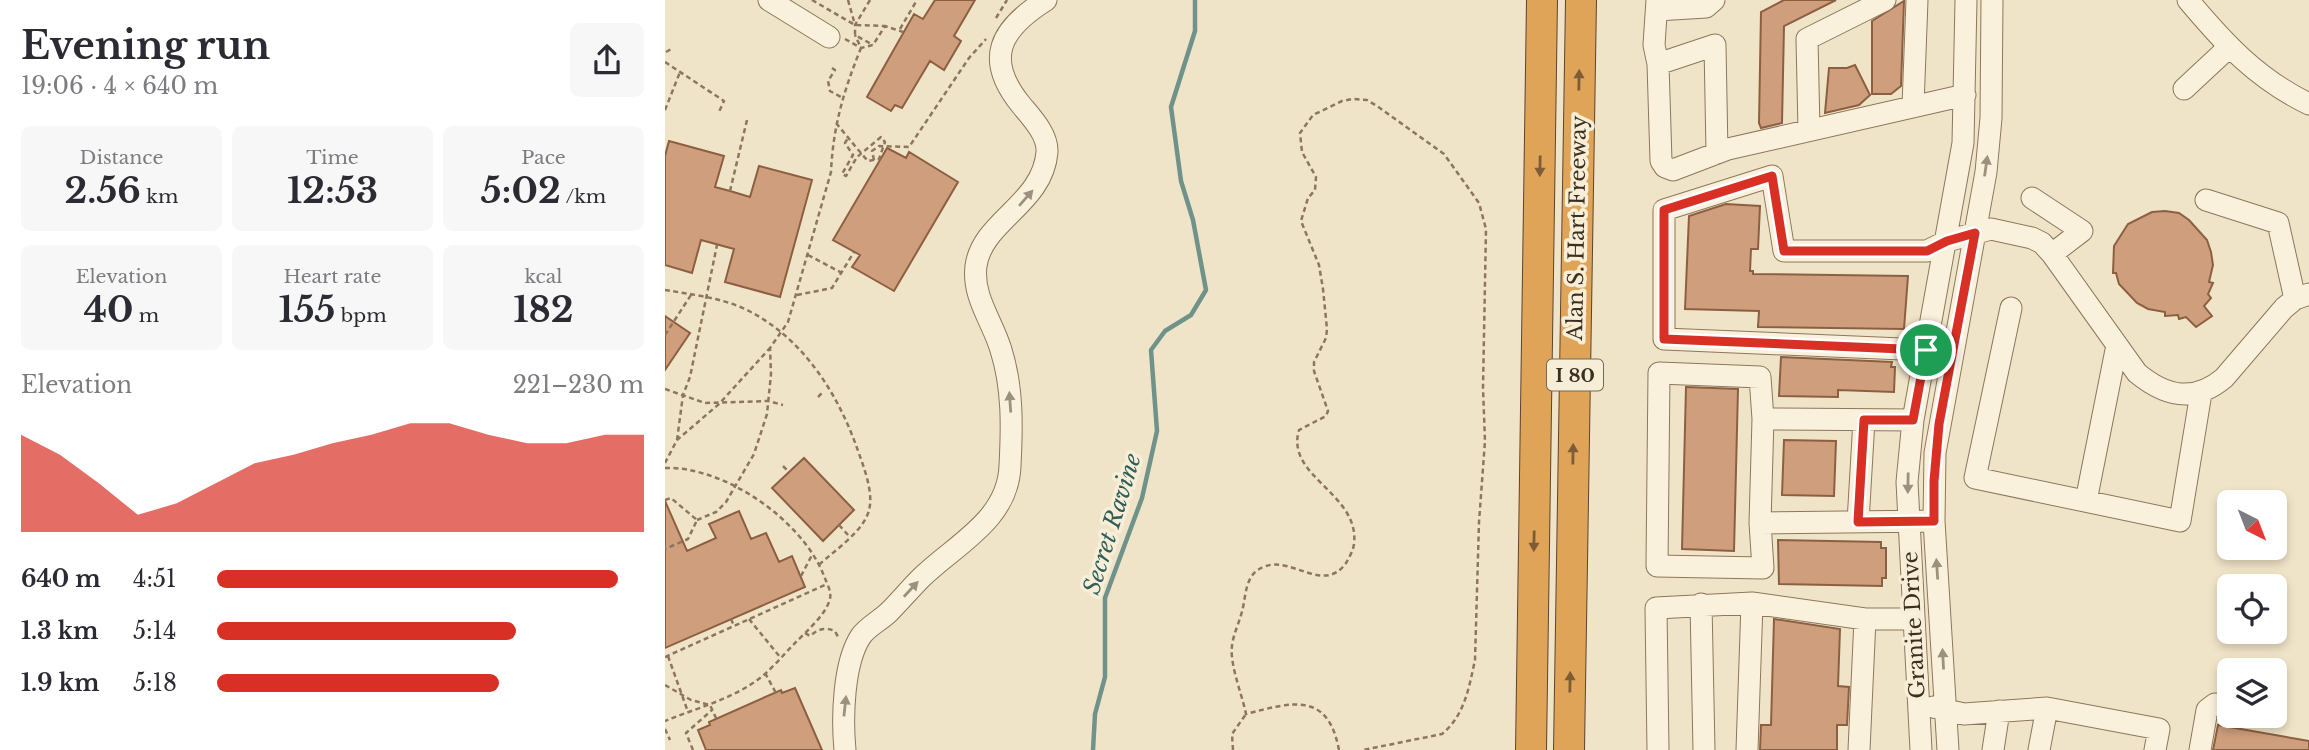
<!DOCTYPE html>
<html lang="en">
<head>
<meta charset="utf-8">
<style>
  body { margin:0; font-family:"Libre Baskerville",serif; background:#f7f7f7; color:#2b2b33; height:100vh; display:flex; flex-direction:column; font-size:26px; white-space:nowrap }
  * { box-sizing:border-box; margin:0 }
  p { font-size:23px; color:#7c7c81 }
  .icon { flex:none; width:38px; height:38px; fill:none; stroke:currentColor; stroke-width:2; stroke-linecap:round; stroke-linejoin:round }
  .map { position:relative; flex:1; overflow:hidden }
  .panel { display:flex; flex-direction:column; background:#fff; width:665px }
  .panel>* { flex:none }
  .needle { width:46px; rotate:138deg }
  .tools { position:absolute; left:1552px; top:490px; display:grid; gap:14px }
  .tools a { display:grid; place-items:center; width:70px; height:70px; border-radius:10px; background:#fff; box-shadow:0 4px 10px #0003; font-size:35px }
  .pin { position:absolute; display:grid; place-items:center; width:60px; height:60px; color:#fff; margin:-30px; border:4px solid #fff; border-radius:50%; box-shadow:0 2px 7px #0007 }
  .round { display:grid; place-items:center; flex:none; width:74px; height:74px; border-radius:10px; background:#f7f7f7 }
  .summary { display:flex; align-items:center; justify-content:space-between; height:119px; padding:0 21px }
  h1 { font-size:38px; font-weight:800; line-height:52px }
  .metrics { display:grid; grid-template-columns:repeat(3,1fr); gap:10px; height:119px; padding:7px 21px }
  .metrics div { display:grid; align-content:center; border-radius:10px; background:#f7f7f7; text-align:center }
  .metrics b { font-size:35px; font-weight:800 }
  .metrics small { font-size:19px; font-weight:400 }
  .metrics p { font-size:19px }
  .chart { height:196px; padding:14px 21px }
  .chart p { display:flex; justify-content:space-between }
  .chart svg { width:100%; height:126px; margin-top:7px; fill:#d93025; opacity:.7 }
  ul { padding:0 21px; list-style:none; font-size:23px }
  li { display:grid; grid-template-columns:112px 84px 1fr; align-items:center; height:52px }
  li i { height:18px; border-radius:9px; background:#d93025 }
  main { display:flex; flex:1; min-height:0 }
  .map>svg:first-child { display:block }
</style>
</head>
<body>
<main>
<section class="panel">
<div class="summary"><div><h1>Evening run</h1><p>19:06 · 4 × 640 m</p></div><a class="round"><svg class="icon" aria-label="share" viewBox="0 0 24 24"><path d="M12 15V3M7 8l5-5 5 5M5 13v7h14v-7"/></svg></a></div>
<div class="metrics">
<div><p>Distance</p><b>2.56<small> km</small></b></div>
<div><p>Time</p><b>12:53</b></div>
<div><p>Pace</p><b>5:02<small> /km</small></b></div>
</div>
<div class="metrics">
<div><p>Elevation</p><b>40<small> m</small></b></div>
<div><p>Heart rate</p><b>155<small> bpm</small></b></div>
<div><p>kcal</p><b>182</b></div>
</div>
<div class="chart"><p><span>Elevation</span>221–230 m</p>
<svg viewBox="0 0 160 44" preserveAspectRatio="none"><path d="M0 44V10L10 17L20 27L30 38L40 34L50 27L60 20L70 17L80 13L90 10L100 6L110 6L120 10L130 13L140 13L150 10L160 10V44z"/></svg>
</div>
<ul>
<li><b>640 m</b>4:51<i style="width:94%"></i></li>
<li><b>1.3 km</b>5:14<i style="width:70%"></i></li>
<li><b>1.9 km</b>5:18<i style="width:66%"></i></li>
</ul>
</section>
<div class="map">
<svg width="1644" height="750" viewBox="0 0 1644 750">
  <rect width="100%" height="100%" fill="#f0e4c8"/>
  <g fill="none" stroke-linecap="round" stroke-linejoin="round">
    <!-- stream -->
    <path stroke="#6f938a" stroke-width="4.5" d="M428 750 430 714 440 677V598L477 498 492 431 486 350 500 331 526 315 541 290 528 220 516 181 506 107 530 31V0"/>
  </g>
  <!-- building -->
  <path fill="#cf9f7d" stroke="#8d5f41" stroke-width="2" d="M270 0H310L289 36 296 41 279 70 265 61 237 108 230 105 226 111 202 97 249 14 258 19Z
    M1119 0H1171L1119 26 1117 123 1096 128 1094 123 1096 12Z
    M1239 1 1236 86 1226 94H1207V21Z
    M1190 65 1205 95 1194 105 1160 113 1164 68H1182Z
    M4 141 59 156 50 187 65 191 85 197 94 166 147 180 115 297 60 282 69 249 36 240 27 273 0 265V156Z
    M222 148 241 158 244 152 293 182 229 291 187 267 195 255 168 240Z
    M1061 204 1095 206 1093 249H1086L1085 271H1088V274L1243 276 1239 329 1093 327 1094 311 1020 309 1024 216Z
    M1500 211 1514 213 1524 220 1542 240 1546 252 1548 265 1544 282 1548 283 1543 294 1546 298 1539 306 1547 316 1531 327 1521 317 1514 319 1513 315 1500 316V312L1483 309 1472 303 1454 284 1451 273H1448L1449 246 1463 224 1487 212Z
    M0 316 25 333 0 370Z
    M1116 357 1227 362 1226 367H1230L1229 392 1173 390V397L1114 396Z
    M1021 387 1073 389 1069 551 1017 549Z
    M1119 440 1171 441 1169 496 1117 495Z
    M139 458 189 510 158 541 107 488Z
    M0 501 22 551 51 538 44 524 74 511 86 539 101 533 114 562 127 556 140 587 0 648Z
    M1113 540 1216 542V548H1221V578H1217V586L1114 584Z
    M1109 619 1175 629 1173 686 1184 687 1182 725H1172V750H1095L1096 725H1106Z
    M130 688 157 750H41L33 730 45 725 44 722 116 690 117 693Z
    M1553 725 1644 741V750H1548Z"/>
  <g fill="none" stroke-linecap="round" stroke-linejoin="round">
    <defs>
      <path id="minor" d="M104 0 164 37
        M992 0 989 45 993 64 996 161 1000 167 1008 170 1063 149 1300 95
        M1523 0C1559 43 1592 79 1644 104
        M992 10 1041 7 1049 0
        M993 64 1050 45 1052 153
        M1519 89 1563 48
        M1248 106 1252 0
        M1144 130 1142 39 1220 0
        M1367 198 1417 231 1387 254
        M1541 200 1613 223 1630 299
        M1346 308 1310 478 1515 521 1536 393
        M1261 350 999 339V210L1107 176 1119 251H1262L1282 241 1326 229 1367 238 1377 243 1387 254 1472 373C1501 397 1529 403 1559 378L1619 308 1630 299 1644 294
        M1248 420 1098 419 1095 377 994 373 992 566 1098 568 1095 523 1269 521
        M1421 501 1452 345
        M1193 522 1199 420
        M1095 523 1098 419
        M1087 603 1200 619H1248
        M1036 604 1039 750
        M1268 707 1299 714 1382 708 1494 729 1490 750
        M180 750C177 719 178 663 196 636 202 627 216 620 224 612 235 601 245 589 256 578 291 544 343 520 345 466 347 427 348 388 336 350 328 322 307 297 311 266 317 221 378 204 382 152 383 135 367 118 357 106 318 59 335 29 381 0
        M993 750 991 608 1087 603 1082 750
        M1194 750 1200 619
        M1256 750 1242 482 1248 420 1298 143 1301 0
        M1283 750 1269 521 1270 453 1321 172 1326 118 1327 0
        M1328 750 1334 711
        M1374 750 1382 708
        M1535 750 1542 710 1550 704"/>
      <path id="highway" d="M866 750 877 0
        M904 750 916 0"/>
    </defs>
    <!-- minor casing -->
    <use href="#minor" stroke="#8d765c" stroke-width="23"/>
    <!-- highway casing -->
    <use href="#highway" stroke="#5b4430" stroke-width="32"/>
    <!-- path -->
    <path stroke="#8d765c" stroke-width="2.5" stroke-dasharray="5 3.5" stroke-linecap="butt" d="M147 0 190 25 220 26
      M183 0 190 25
      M205 0 190 25V35L208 45
      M331 18 342 0
      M235 29 252 0
      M180 39 196 48 208 45 220 26 238 32
      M1 52 8 48
      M0 62 59 101 53 114
      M167 68 170 70 163 81 165 91 176 97
      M0 110 15 72
      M171 123C182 136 192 149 203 161L214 159 220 142 216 137 192 157 181 176 177 174 188 155 180 143 183 138
      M209 160 207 151 214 146 244 147 304 58 321 39
      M65 191 82 120
      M143 255 177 273
      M0 290C24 294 50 297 73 306 133 331 171 389 192 448 198 465 209 492 204 510 199 531 170 550 155 564
      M132 295 167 288 189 252
      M0 335 26 295
      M0 389 40 403 103 401 118 405
      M153 397 157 393
      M12 440 18 395 25 377 52 245
      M0 463 12 440 54 404 105 348
      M118 466 124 472
      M0 468C60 466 138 521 159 576 162 584 168 593 164 602 159 616 141 632 130 643 117 656 104 673 88 683 61 701 29 709 0 721
      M0 500 6 498 32 520 23 539 0 549
      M32 520 51 512 61 502 89 454 102 414 106 374 105 348 123 322 166 172C168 126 179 90 196 48L190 35
      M174 525 184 536
      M136 576 147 555
      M66 619 69 626
      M84 619 115 657
      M140 633 145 636C153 629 160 627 170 631L174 639
      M3 656 23 712
      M0 657 162 584
      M100 673 111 693
      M0 685 26 700 45 705 51 718
      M0 729 5 740
      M28 750 21 733 47 710
      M568 750 567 734 581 714
      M674 750C663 691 627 702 581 714 577 695 569 676 567 657 565 641 572 629 576 615 582 597 578 573 601 566 628 557 659 594 681 563 684 558 688 551 689 544 695 493 620 477 634 430L661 416 663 411 649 371V362L661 338 662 329 658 289 654 265 636 221 643 198 650 190 651 177 637 152 635 133 648 115 677 101 688 99 702 100 712 106 779 154 814 203 821 229 818 388 820 441 814 522 810 660C804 687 800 715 777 734L698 750"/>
    <!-- minor -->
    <use href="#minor" stroke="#faf1dc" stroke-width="21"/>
    <!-- highway -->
    <use href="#highway" stroke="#e0a458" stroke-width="30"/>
  </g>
  <!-- one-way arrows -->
  <defs><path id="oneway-solid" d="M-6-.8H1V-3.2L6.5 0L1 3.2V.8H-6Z" transform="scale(1.75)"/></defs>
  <g fill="#7e5d36">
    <use href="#oneway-solid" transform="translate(914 80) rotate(-89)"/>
    <use href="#oneway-solid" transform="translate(875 166) rotate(91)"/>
    <use href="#oneway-solid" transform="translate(908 454) rotate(-89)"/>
    <use href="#oneway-solid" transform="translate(869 541) rotate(91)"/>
    <use href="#oneway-solid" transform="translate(905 682) rotate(-89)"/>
  </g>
  <g fill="#9c907e">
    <use href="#oneway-solid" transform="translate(1321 166) rotate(-82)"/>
    <use href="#oneway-solid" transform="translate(361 198) rotate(-49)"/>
    <use href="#oneway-solid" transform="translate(345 402) rotate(-94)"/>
    <use href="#oneway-solid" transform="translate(1243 483) rotate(91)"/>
    <use href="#oneway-solid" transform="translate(1272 569) rotate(-94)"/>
    <use href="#oneway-solid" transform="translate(246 589) rotate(-47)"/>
    <use href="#oneway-solid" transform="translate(1278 659) rotate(-93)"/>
    <use href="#oneway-solid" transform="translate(180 706) rotate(-84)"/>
  </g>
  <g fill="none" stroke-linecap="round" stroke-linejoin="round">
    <defs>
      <path id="route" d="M1107 176 1119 251H1262L1282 241 1310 233 1274 424 1269 481V521L1193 522 1199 420H1248L1261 350 999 339V210Z"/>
    </defs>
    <!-- route casing -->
    <use href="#route" stroke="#fff" stroke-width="14"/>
    <!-- route -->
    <use href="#route" stroke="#d93025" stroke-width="9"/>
  </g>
  <g text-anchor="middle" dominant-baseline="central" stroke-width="7" stroke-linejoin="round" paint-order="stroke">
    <!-- shield labels -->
    <rect fill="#f7eed8" stroke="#756857" stroke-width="2" x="882" y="359.5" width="56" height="31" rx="5"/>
    <g font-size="19" font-weight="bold" fill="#3d2e20">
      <text x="910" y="375">I 80</text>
    </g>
    <!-- street labels -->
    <g font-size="21" fill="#3d2e20" stroke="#f7eed8">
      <text transform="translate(912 228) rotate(-89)">Alan S. Hart Freeway</text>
      <text transform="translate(1249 625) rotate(-93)">Granite Drive</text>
    </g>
    <!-- water labels -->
    <g font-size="23" font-style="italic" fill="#2f5d5a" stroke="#f7eed8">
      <text transform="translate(447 524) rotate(-73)">Secret Ravine</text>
    </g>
  </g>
</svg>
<div class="tools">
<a><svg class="needle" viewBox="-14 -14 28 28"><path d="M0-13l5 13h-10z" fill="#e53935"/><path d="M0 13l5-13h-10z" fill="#7c7c81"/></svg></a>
<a><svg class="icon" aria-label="locate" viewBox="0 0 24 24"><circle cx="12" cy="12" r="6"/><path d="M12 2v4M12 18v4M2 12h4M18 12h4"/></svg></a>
<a><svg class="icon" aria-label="layers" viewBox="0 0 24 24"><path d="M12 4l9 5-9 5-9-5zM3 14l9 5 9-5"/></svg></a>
</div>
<div class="pin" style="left:1261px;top:350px;background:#1e9e55"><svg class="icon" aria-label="arrive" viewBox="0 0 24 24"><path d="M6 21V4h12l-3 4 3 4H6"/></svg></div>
</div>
</main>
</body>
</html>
